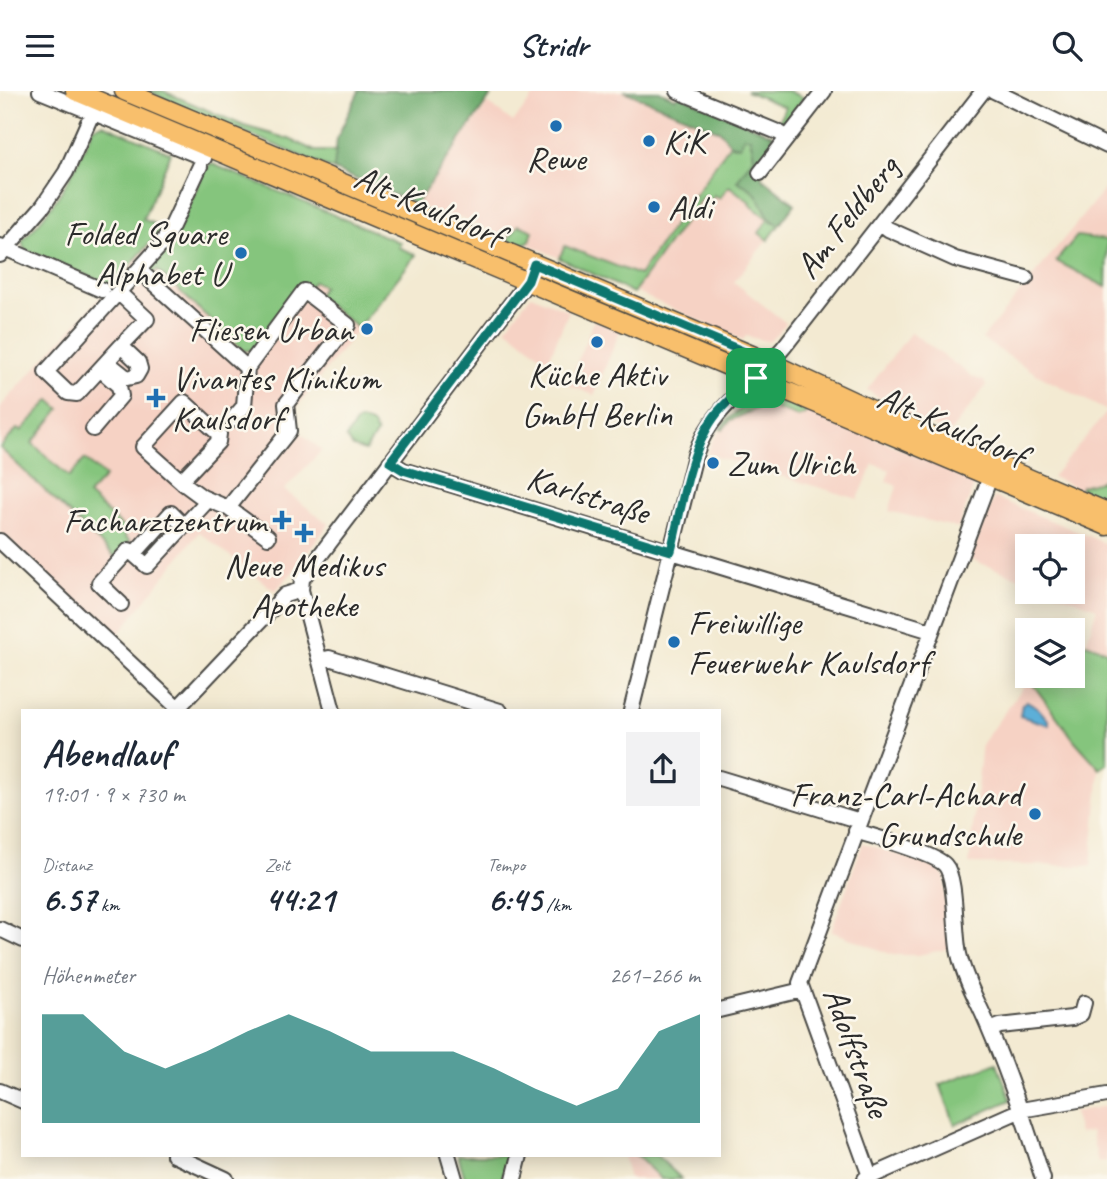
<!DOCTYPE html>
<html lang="de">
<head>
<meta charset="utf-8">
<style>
  body { margin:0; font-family:Caveat,sans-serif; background:#f2f2f3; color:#1f2937; height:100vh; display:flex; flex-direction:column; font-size:26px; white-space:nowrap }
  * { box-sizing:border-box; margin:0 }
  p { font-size:23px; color:#747a83 }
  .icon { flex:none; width:38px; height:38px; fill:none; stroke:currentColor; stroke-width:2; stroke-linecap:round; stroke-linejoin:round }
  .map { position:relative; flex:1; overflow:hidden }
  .details { position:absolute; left:21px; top:618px; width:700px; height:448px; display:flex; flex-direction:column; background:#fff; border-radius:0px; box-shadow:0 4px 18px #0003 }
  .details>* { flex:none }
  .tools { position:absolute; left:1015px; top:443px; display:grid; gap:14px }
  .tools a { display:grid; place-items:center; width:70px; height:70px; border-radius:0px; background:#fff; box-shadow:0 4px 18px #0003; font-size:35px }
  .pin { position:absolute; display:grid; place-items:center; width:60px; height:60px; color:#fff; margin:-30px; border-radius:14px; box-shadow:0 4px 10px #0006 }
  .round { display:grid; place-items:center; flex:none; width:74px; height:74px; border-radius:0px; background:#f2f2f3 }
  .headline { display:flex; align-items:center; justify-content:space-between; height:119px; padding:0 21px }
  h1 { font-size:38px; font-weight:600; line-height:52px }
  .stats { display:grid; grid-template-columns:repeat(3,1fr); gap:10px; height:119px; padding:7px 21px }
  .stats div { display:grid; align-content:center }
  .stats b { font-size:35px; font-weight:600 }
  .stats small { font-size:19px; font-weight:400 }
  .stats p { font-size:19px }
  .chart { height:196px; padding:14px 21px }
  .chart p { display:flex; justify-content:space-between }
  .chart svg { width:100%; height:126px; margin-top:7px; fill:#0f766e; opacity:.7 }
  header { display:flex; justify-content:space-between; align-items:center; height:91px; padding:0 21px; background:#fff; font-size:32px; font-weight:600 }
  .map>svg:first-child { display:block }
</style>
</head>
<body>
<header><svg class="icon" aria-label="menu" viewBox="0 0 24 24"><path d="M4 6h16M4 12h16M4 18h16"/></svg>Stridr<svg class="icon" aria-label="search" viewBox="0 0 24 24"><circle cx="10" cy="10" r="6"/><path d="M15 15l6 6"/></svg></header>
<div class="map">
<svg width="1107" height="1088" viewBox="0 0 1107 1088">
  <rect width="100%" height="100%" fill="#fbf7ec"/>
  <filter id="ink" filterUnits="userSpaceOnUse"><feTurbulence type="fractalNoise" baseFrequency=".0143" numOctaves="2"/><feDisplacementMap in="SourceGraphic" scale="14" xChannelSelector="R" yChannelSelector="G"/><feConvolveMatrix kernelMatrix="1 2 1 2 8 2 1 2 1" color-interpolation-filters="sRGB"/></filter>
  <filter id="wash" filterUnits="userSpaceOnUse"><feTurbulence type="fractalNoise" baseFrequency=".00686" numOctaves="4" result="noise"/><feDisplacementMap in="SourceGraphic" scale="28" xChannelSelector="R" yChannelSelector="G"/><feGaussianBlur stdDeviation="1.57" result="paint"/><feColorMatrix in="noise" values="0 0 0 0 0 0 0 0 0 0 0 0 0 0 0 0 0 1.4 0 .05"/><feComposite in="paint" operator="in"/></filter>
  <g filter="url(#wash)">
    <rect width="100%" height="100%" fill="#f3ead2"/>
    <!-- built -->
    <path fill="#f6d2c4" d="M538 0H659L771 47 763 87 795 113 734 191 786 232 780 240 769 251 746 245 743 249 526 152 523 154 457 125 453 129 416 113 488 12 513 31Z
      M194 71 416 164 286 330 322 359 284 399 329 433 292 482 275 500 199 441 115 548 0 441V316L163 137Z
      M1107 95V320L1038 284 982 248Z
      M531 204 569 220 548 270 506 237Z
      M594 229 620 240 594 304 568 294Z
      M911 241 973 286 984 290 986 295 949 343 898 319 867 299Z
      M767 307 783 312 785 309 976 389 958 437 889 420 897 395 886 390 890 379 873 373 858 408 707 363 712 351 729 327 761 308Z
      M1107 321V410L1052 386Z
      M994 406 1107 453V560L1086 552 1097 517 1054 501 1073 500V455H1027V490L970 468Z
      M1029 588 1075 650 1100 678 1091 775 969 773 982 652Z
      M863 752 938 777 945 787V817L952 857 918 864H893L831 840Z
      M1107 1015V1070L1098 1072 1091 1040 1079 1042 1073 1021Z
      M623 1064H636L661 1088H629Z"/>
    <!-- green -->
    <path fill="#85c57d" stroke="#587854" stroke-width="2" d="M147 0H163L244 35 289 48 315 60H337L334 79Z
      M746 0H788L804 7 783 33 779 31 785 16Z
      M103 33 171 62 143 128 163 137 112 195 24 158 22 150C53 119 77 78 93 36Z
      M744 46H750L754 65V99L767 118 771 130 780 133 768 149 759 142 768 128 749 113 750 111 729 95 720 107 714 104 710 110 703 105 633 202 559 167 565 155 639 184 730 53 734 55Z
      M224 54 248 63 263 65 509 169 506 175Z
      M210 72 401 152 398 156 416 164 358 237 317 205 323 196 314 190 257 258 244 260 157 179 152 184 147 180 177 142 206 76 208 77Z
      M519 134 533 140 530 150 521 154 507 149Z
      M1077 145 1107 149 1106 196 1056 170Z
      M767 307 783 312 788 310 807 318 805 323 798 326 765 314 731 329 723 338H720C729 324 751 310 767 307Z
      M50 309 60 318 32 352 69 386 85 368 105 386 88 404 125 438V446L130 450 115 466 0 357 17 338 21 340Z
      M361 329 373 334 377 342 365 360 353 356 346 347 356 331Z
      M1107 388V410L1080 398 1081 395Z
      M1086 552 1107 560V673L1100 678 1075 650 1029 588 1032 585 1073 584V559Z
      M997 972 1011 1009 955 1034 940 993Z
      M458 1064H508L502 1088H465Z
      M636 1064H656L682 1088H661Z"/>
    <!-- forest -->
    <path fill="#6caa6c" stroke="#4c6a4c" stroke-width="2" d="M359 0H494L416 113 334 79 337 47Z
      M624 0H659L675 7 679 4 774 44 771 47 778 55 761 86 795 113 780 133C766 131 763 108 752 99 748 95 742 93 737 90L754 65 750 46H744L740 55 730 53 720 40Z"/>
    <!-- water -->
    <path fill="#5dafd8" stroke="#446d82" stroke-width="2" d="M1027 610 1037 616 1049 630V634L1020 625 1022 613Z"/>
  </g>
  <g filter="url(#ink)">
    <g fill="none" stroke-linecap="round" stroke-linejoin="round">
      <defs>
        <path id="minor" d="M40 0 204 67
          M678 0 780 42 786 47
          M994 0 1107 55
          M760 82 824 0
          M881 132 888 138 955 168 1026 187
          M0 155 102 199
          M0 164 43 115 66 81 98 9
          M140 180 247 277 304 200 348 234 286 313 289 340 228 417
          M119 202 147 228 121 255
          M107 271 127 287 136 285 140 278 138 271 121 255 77 303 68 302 46 281 161 154 172 135 200 75
          M232 329 244 315 247 277
          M93 338 121 305 119 295 100 278
          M390 371 403 379 931 540
          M181 390 218 351 219 343 184 311 143 356 181 390 183 392 202 406 228 417 268 446
          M0 450 178 617
          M134 463 171 422 184 435
          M121 513 99 492 129 459 147 475 208 409
          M320 569 329 567 500 620
          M175 620 285 504 301 499
          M333 620 301 499 302 488 528 190 531 181
          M631 620 695 364C711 317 753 293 784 256L983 0
          M719 687 860 730
          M856 740C874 746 934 762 945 774 957 787 954 841 959 863 965 890 979 912 989 937 1010 986 1027 1037 1043 1088
          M0 838 23 849
          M719 919 802 899
          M990 939 1000 935 1072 927 1081 923 1084 912
          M0 1000 23 1010
          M174 1064 226 1088
          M448 1064 455 1088
          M870 1085 800 892 990 386
          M514 1088 520 1064
          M865 1088 1021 1019 1107 1004"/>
        <path id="major" d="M75 0 1107 435
          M124 0 771 272 889 327 1107 421"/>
      </defs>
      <!-- minor casing -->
      <use href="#minor" stroke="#494844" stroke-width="18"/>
      <!-- major casing -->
      <use href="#major" stroke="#494844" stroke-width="21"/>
      <!-- minor -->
      <use href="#minor" stroke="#fff" stroke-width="14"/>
      <!-- major -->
      <use href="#major" stroke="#f8bf6c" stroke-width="18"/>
    </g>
  </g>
  <g fill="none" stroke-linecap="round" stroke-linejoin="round" filter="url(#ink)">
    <defs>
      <path id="route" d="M534 173 771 272C754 288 733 303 718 321 689 356 682 416 671 460L403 379 390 371 528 190Z"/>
    </defs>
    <!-- route casing -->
    <use href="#route" stroke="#fff" stroke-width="14"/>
    <!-- route -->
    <use href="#route" stroke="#0f766e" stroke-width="9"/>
  </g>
  <!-- markers -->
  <g fill="#1f6fb2" stroke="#fbf7ec" stroke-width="2.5">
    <circle cx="556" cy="35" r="7"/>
    <circle cx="649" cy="50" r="7"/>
    <circle cx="654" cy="116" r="7"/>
    <circle cx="241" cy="162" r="7"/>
    <circle cx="367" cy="238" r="7"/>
    <circle cx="597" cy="251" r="7"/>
    <path d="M152.5 296.5h7v7h7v7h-7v7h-7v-7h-7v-7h7z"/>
    <circle cx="713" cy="372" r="7"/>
    <path d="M278.5 418.5h7v7h7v7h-7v7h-7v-7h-7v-7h7z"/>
    <path d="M300.5 431.5h7v7h7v7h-7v7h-7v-7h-7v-7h7z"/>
    <circle cx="674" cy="551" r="7"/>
    <circle cx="1035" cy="723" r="7"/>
  </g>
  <g text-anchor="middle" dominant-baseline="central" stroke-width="5" stroke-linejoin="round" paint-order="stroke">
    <!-- poi labels -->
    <g font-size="35" fill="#2b2b2b" stroke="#fbf7ec" text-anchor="start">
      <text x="663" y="50">KiK</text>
      <text x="556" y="67" text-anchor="middle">Rewe</text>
      <text x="668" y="116">Aldi</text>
      <text x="227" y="142" text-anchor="end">Folded Square<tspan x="227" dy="40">Alphabet U</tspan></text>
      <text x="353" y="238" text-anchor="end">Fliesen Urban</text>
      <text x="597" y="283" text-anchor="middle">Küche Aktiv<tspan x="597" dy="40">GmbH Berlin</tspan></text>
      <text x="172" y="287">Vivantes Klinikum<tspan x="172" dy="40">Kaulsdorf</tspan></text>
      <text x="727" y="372">Zum Ulrich</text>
      <text x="266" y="429" text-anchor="end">Facharztzentrum</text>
      <text x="304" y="474" text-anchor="middle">Neue Medikus<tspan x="304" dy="40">Apotheke</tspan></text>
      <text x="688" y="531">Freiwillige<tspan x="688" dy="40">Feuerwehr Kaulsdorf</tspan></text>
      <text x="1021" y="703" text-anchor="end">Franz-Carl-Achard<tspan x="1021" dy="40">Grundschule</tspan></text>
    </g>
    <!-- street labels -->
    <g font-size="35" fill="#2b2b2b" stroke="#fbf7ec">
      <text transform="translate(429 115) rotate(23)">Alt-Kaulsdorf</text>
      <text transform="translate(847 126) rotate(-52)">Am Feldberg</text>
      <text transform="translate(952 335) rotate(23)">Alt-Kaulsdorf</text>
      <text transform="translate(588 404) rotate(17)">Karlstraße</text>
      <text transform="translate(857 961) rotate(70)">Adolfstraße</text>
    </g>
  </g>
</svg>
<div class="tools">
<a><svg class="icon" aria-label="locate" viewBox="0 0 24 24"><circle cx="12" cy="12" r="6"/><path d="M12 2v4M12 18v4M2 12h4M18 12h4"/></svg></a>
<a><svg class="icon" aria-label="layers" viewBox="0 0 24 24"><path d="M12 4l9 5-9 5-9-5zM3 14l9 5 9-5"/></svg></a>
</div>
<div class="pin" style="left:756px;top:287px;background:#1e9e55"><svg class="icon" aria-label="arrive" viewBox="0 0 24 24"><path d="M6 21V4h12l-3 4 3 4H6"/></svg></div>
<section class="details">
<div class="headline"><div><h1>Abendlauf</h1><p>19:01 · 9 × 730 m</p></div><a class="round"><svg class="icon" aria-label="share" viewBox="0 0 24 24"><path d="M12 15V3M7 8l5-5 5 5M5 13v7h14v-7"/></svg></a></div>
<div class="stats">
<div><p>Distanz</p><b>6.57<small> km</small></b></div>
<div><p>Zeit</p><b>44:21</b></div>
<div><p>Tempo</p><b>6:45<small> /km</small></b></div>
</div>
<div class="chart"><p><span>Höhenmeter</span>261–266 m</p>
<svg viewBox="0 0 160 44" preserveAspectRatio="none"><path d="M0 44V6L10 6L20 19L30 25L40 19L50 12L60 6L70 12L80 19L90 19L100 19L110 25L120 32L130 38L140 32L150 12L160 6V44z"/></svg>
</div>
</section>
</div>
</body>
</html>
